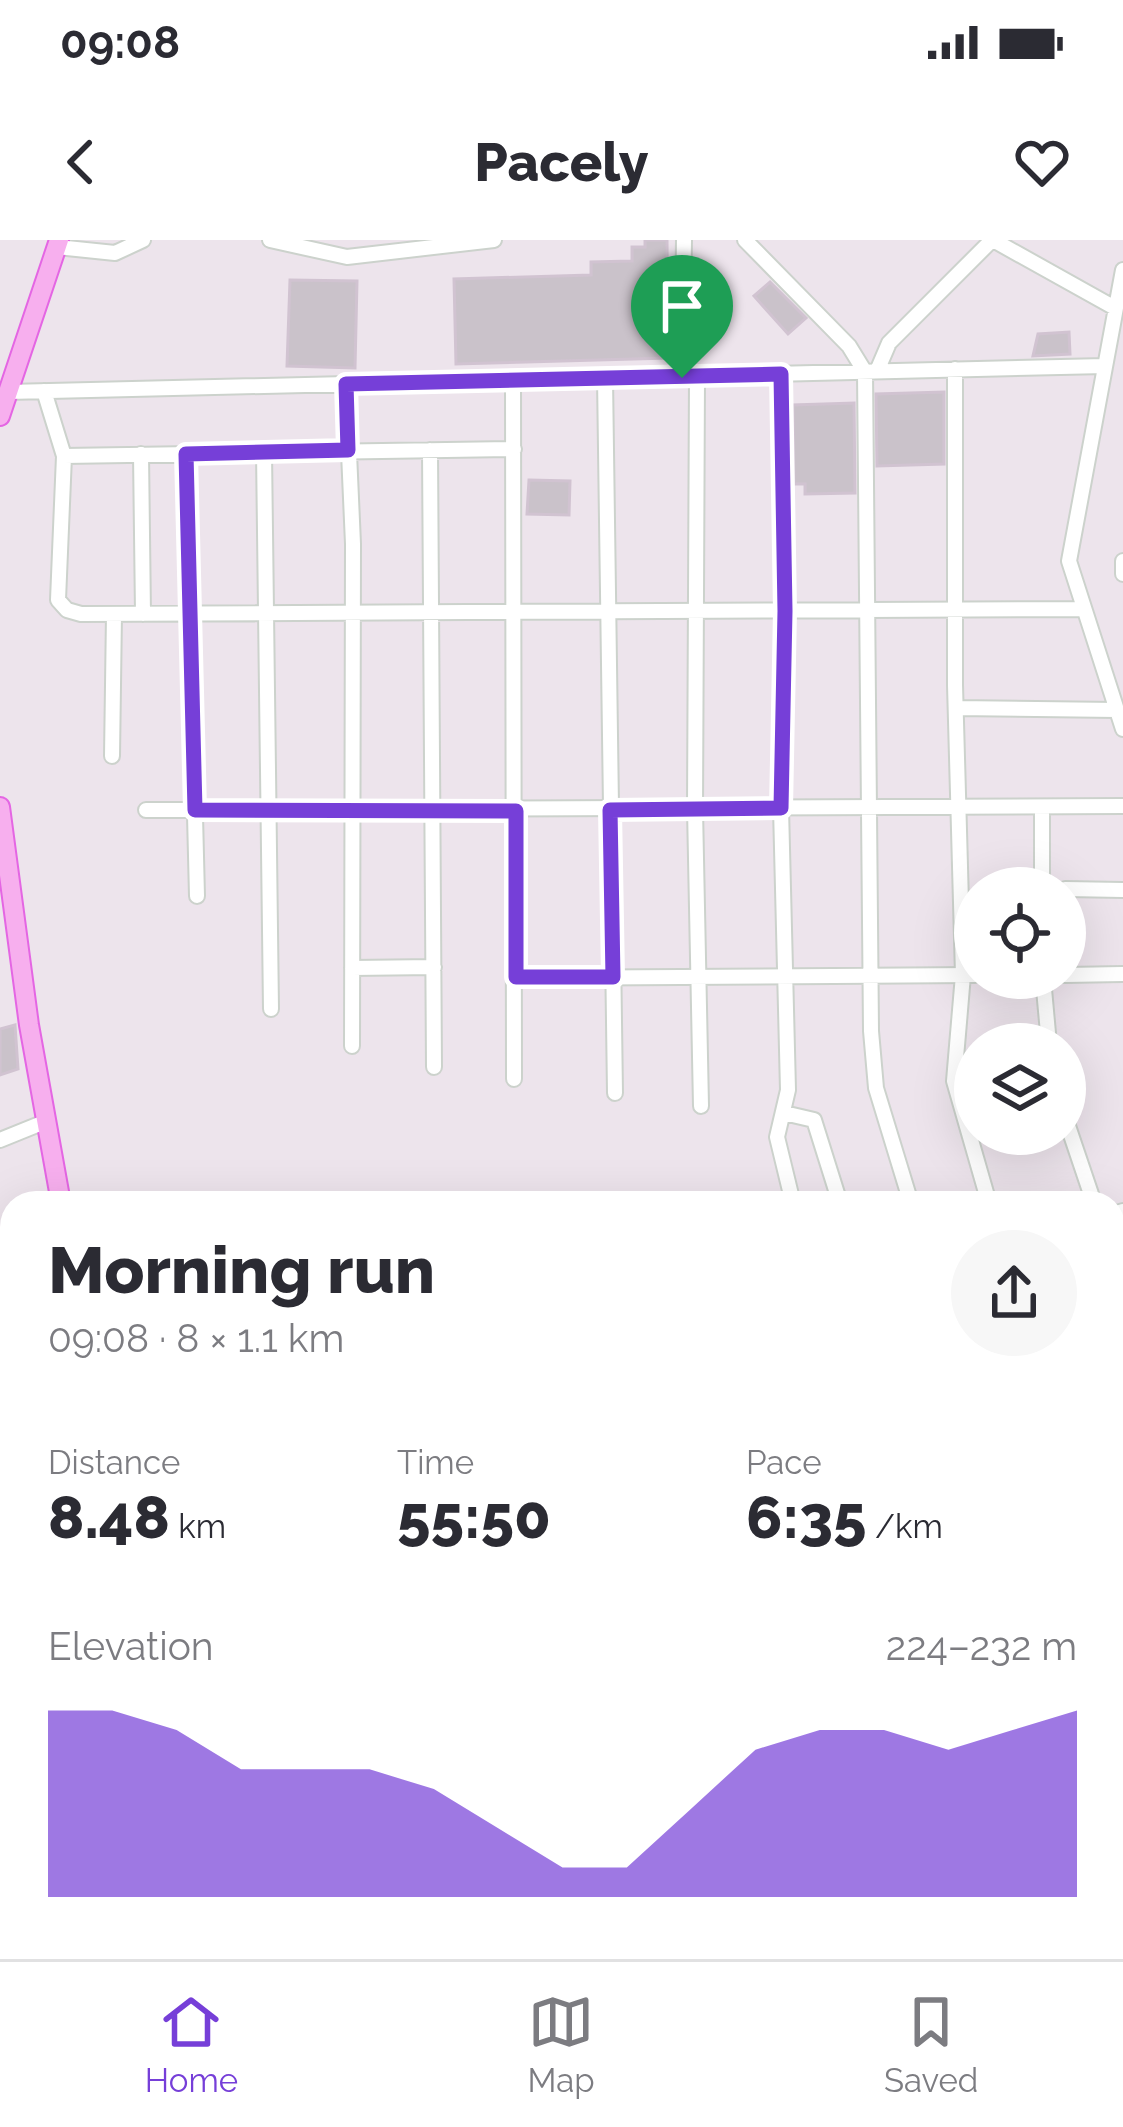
<!DOCTYPE html>
<html lang="en">
<head>
<meta charset="utf-8">
<style>
  body { margin:0; font-family:Raleway,sans-serif; background:#f7f7f7; color:#2b2b33; height:100vh; display:flex; flex-direction:column; font-size:45px; white-space:nowrap }
  * { box-sizing:border-box; margin:0 }
  p { font-size:39px; color:#7c7c81 }
  .icon { flex:none; width:66px; height:66px; fill:none; stroke:currentColor; stroke-width:2; stroke-linecap:round; stroke-linejoin:round }
  .map { position:relative; flex:1; overflow:hidden }
  .details { position:absolute; left:0px; top:951px; width:1125px; height:768px; display:flex; flex-direction:column; background:#fff; border-radius:36px 36px 0 0; box-shadow:0 12px 48px #0002 }
  .details>* { flex:none }
  .controls { position:absolute; left:954px; top:627px; display:grid; gap:24px }
  .controls a { display:grid; place-items:center; width:132px; height:132px; border-radius:50%; background:#fff; box-shadow:0 12px 48px #0002; font-size:60px }
  .pin { position:absolute; display:grid; place-items:center; width:102px; height:102px; color:#fff; margin:-123px -51px; border-radius:50% 50% 50% 0; rotate:-45deg; box-shadow:0 0 12px #0007 }
  .pin .icon { rotate:45deg }
  .round { display:grid; place-items:center; flex:none; width:126px; height:126px; border-radius:63px; background:#f7f7f7 }
  .summary { display:flex; align-items:center; justify-content:space-between; height:204px; padding:0 48px }
  h1 { font-size:66px; font-weight:800; line-height:90px }
  .metrics { display:grid; grid-template-columns:repeat(3,1fr); gap:18px; height:204px; padding:12px 48px }
  .metrics div { display:grid; align-content:center }
  .metrics b { font-size:60px; font-weight:800 }
  .metrics small { font-size:33px; font-weight:400 }
  .metrics p { font-size:33px }
  .chart { height:336px; padding:24px 48px }
  .chart p { display:flex; justify-content:space-between }
  .chart svg { width:100%; height:216px; margin-top:12px; fill:#763fd8; opacity:.7 }
  .status { display:flex; justify-content:space-between; align-items:center; height:84px; padding:0 60px; background:#fff; direction:ltr }
  .status svg { height:33px; fill:currentColor }
  header { display:flex; justify-content:space-between; align-items:center; height:156px; padding:0 48px; background:#fff; font-size:54px; font-weight:800 }
  .tabs { display:flex; justify-content:space-around; align-items:center; height:168px; border-top:3px solid #e1e1e2; background:#fff; font-size:33px; color:#7c7c81 }
  .tabs a { display:grid; justify-items:center; gap:6px }
  .tabs .active { color:#763fd8 }
  .map>svg:first-child { display:block }
</style>
</head>
<body>
<div class="status"><b>09:08</b><svg viewBox="0 0 49 12"><path d="M0 12V9h3v3zM5 12V6h3v6zM10 12V3h3v9zM15 12V0h3v12zM26 1h20v11H26zM47 4h2v5h-2z"/></svg></div>
<header><svg class="icon" aria-label="back" viewBox="0 0 24 24"><path d="M15 5l-7 7 7 7"/></svg>Pacely<svg class="icon" aria-label="heart" viewBox="0 0 24 24"><path d="M12 20l-8-8c-3-5 5-10 8-4 3-6 11-1 8 4z"/></svg></header>
<div class="map">
<svg width="1123" height="1719" viewBox="0 0 1123 1719">
  <rect width="100%" height="100%" fill="#ede4ec"/>
  <!-- building -->
  <path fill="#cac2ca" stroke="#d1c3d1" stroke-width="3" d="M645 0H667L668 118 456 124 454 39 591 35V22L632 21V7H645Z
    M290 40 357 41 355 128 287 126Z
    M770 42 806 78 788 94 754 56Z
    M1069 92 1070 114 1033 116 1038 94Z
    M944 152V224L877 226 876 154Z
    M854 163 855 253 805 254V244H794L793 165Z
    M529 240 570 241 569 275 527 274Z
    M15 785 18 829 0 835V789Z"/>
  <g fill="none" stroke-linecap="round" stroke-linejoin="round">
    <defs>
      <path id="minor" d="M270 0 347 17 494 0
        M745 0 849 106 865 132 871 791 876 848 911 963
        M993 0 1115 68
        M57 7 115 13 143 0
        M1123 30 1069 321 1123 489
        M955 129V445L963 735 954 841 989 963
        M877 131 889 103 992 0
        M781 134 785 371 781 568 788 850 777 897 793 963
        M605 138 615 853
        M682 138 684 0
        M697 138 695 569 701 866
        M513 140 514 839
        M346 144 353 304 352 806
        M44 151 64 216 58 360 67 370 81 374 1082 369
        M8 152 1105 126
        M430 210 434 827
        M264 212 271 769
        M186 213 197 656
        M141 214 143 374
        M64 216 514 209
        M1123 321V334
        M956 468 1117 470
        M112 516 114 374
        M146 570 1123 566
        M1042 648V567
        M1065 649 1123 650
        M352 728 434 727
        M1065 735 1123 734
        M516 738 975 735
        M1043 738 1049 804
        M784 873 814 880 840 963
        M1065 877 1094 963
        M0 900 47 881
        M1113 974 1123 971
        M1113 1018 1123 1047
        M0 1121 12 1118
        M0 1182 9 1302 0 1323
        M0 1381 12 1380
        M1113 1430 1123 1427
        M0 1500 12 1499
        M1113 1557 1123 1555
        M0 1594 12 1590
        M0 1621 12 1653
        M1113 1651 1123 1694
        M0 1679 12 1674
        M33 1707 37 1719
        M313 1707 316 1719
        M486 1707V1719
        M624 1707 627 1719
        M15 1719 25 1707
        M744 1719 786 1707
        M1086 1719 1123 1709"/>
      <path id="major" d="M0 176 59 0
        M0 567 29 785 61 963
        M1113 1177 1123 1174
        M69 1719 81 1707"/>
    </defs>
    <!-- minor casing -->
    <use href="#minor" stroke="#ccd2cc" stroke-width="18"/>
    <!-- major casing -->
    <use href="#major" stroke="#e466e3" stroke-width="22"/>
    <!-- minor -->
    <use href="#minor" stroke="#fff" stroke-width="14"/>
    <!-- major -->
    <use href="#major" stroke="#f7afee" stroke-width="18"/>
  </g>
  <g fill="none" stroke-linecap="round" stroke-linejoin="round">
    <defs>
      <path id="route" d="M781 134 785 371 781 568 610 570 613 737H516V571L195 570 186 214 348 210 346 144Z"/>
    </defs>
    <!-- route casing -->
    <use href="#route" stroke="#fff" stroke-width="24"/>
    <!-- route -->
    <use href="#route" stroke="#763fd8" stroke-width="15"/>
  </g>
</svg>
<div class="controls">
<a><svg class="icon" aria-label="locate" viewBox="0 0 24 24"><circle cx="12" cy="12" r="6"/><path d="M12 2v4M12 18v4M2 12h4M18 12h4"/></svg></a>
<a><svg class="icon" aria-label="layers" viewBox="0 0 24 24"><path d="M12 4l9 5-9 5-9-5zM3 14l9 5 9-5"/></svg></a>
</div>
<div class="pin" style="left:682px;top:138px;background:#1e9e55"><svg class="icon" aria-label="arrive" viewBox="0 0 24 24"><path d="M6 21V4h12l-3 4 3 4H6"/></svg></div>
<section class="details">
<div class="summary"><div><h1>Morning run</h1><p>09:08 · 8 × 1.1 km</p></div><a class="round"><svg class="icon" aria-label="share" viewBox="0 0 24 24"><path d="M12 15V3M7 8l5-5 5 5M5 13v7h14v-7"/></svg></a></div>
<div class="metrics">
<div><p>Distance</p><b>8.48<small> km</small></b></div>
<div><p>Time</p><b>55:50</b></div>
<div><p>Pace</p><b>6:35<small> /km</small></b></div>
</div>
<div class="chart"><p><span>Elevation</span>224–232 m</p>
<svg viewBox="0 0 160 44" preserveAspectRatio="none"><path d="M0 44V6L10 6L20 10L30 18L40 18L50 18L60 22L70 30L80 38L90 38L100 26L110 14L120 10L130 10L140 14L150 10L160 6V44z"/></svg>
</div>
</section>
</div>
<nav class="tabs">
<a class="active"><svg class="icon" aria-label="home" viewBox="0 0 24 24"><path d="M3 11l9-7 9 7M6 9v11h12V9"/></svg>Home</a>
<a><svg class="icon" aria-label="map" viewBox="0 0 24 24"><path d="M3 6l6-2 6 2 6-2v14l-6 2-6-2-6 2zM9 4v14M15 6v14"/></svg>Map</a>
<a><svg class="icon" aria-label="saved" viewBox="0 0 24 24"><path d="M7 4h10v16l-5-4-5 4z"/></svg>Saved</a>
</nav>
</body>
</html>
